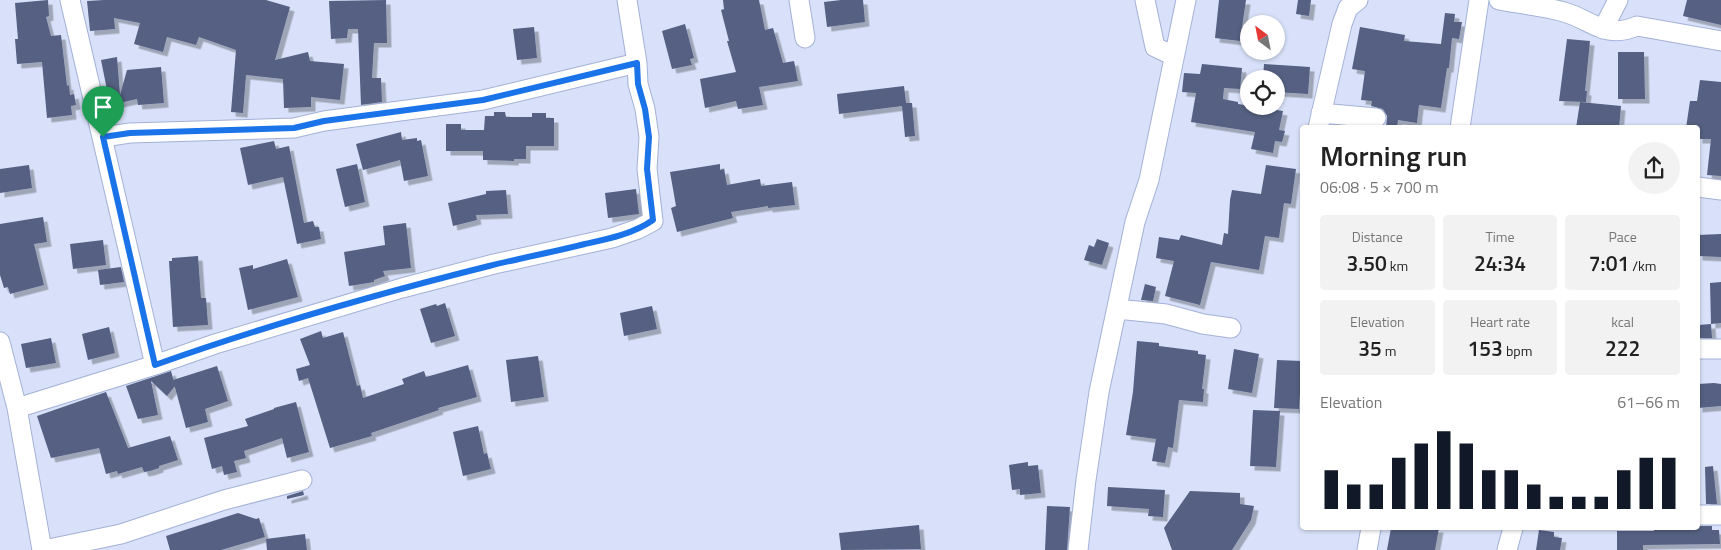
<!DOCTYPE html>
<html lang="en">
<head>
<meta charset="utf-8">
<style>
  body { margin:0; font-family:"Titillium Web",sans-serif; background:#f2f2f2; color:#222; height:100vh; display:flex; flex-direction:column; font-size:19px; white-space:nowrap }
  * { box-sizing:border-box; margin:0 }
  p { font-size:16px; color:#767676 }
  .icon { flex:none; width:28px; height:28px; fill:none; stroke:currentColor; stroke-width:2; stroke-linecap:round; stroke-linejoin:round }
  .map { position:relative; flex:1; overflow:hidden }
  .side { position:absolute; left:1300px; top:125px; width:400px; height:405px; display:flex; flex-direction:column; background:#fff; border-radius:5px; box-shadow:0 1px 4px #0004 }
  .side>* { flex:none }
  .needle { width:32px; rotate:328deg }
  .tools { position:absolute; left:1240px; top:15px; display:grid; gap:10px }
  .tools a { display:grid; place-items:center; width:45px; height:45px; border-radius:50%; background:#fff; box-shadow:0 1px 4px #0004; font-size:25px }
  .pin { position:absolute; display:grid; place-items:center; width:42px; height:42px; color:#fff; margin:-51px -21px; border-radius:50% 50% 50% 0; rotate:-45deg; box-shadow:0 0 5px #0007 }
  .pin .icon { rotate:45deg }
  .round { display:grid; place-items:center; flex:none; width:52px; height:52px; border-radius:26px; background:#f2f2f2 }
  .head { display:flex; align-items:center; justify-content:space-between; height:85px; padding:0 20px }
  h1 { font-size:28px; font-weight:600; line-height:38px }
  .stats { display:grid; grid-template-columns:repeat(3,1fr); gap:8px; height:85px; padding:5px 20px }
  .stats div { display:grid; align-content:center; border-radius:5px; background:#f2f2f2; text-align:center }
  .stats b { font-size:21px; font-weight:600 }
  .stats small { font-size:14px; font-weight:400 }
  .stats p { font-size:14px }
  .chart { height:140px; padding:10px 20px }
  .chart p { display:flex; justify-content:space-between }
  .chart svg { width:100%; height:90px; margin-top:5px; stroke:#111827; stroke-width:6 }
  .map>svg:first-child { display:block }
</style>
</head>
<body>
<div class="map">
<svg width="1721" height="550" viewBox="0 0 1721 550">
  <defs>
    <filter id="shadow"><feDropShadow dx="4.5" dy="4.5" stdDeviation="0" flood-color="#0004"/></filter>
  </defs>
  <rect width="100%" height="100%" fill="#d8e1f9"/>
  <!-- building -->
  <path fill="#546082" filter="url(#shadow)" d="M48 0 49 16 46 17 51 36 61 35 67 86 69 85 70 95 74 94 76 105 71 106 72 115 47 118 42 62 17 64 15 39H18L15 3Z
    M104 0H266L290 7 275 60 308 52 310 61 344 64 340 100 311 97V107L284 108 283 79 246 75 243 113 231 112 236 50 199 37 196 45 167 37 163 52 134 44 140 23 114 18 115 29 90 31 87 1Z
    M386 0 387 43H374L372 78H381L382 102 361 105 358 29H348L347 38 331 39 329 1Z
    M723 0H759L765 30 773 28 783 63 794 61 798 81 759 87 763 105 738 109 736 101 705 108 700 79 736 72 727 41H729L721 10 724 9Z
    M841 0H863L865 22 827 27 824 2Z
    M1219 0H1246L1240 41 1215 38Z
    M1298 0H1311L1309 16 1296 14Z
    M1687 0H1721V25L1683 16Z
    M1445 13 1455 14 1454 22H1462L1459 39 1452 38 1449 68H1447L1441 108 1419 105 1417 123 1398 120 1397 128H1386L1387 116 1383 109 1371 106 1372 101 1361 100 1365 71 1352 69 1360 27 1405 35 1404 41 1441 44Z
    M685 24 694 58 690 59 692 65 672 69 662 31Z
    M534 27 537 58 517 60 513 29Z
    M1567 39 1590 41 1585 91H1587L1586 102 1559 101Z
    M1618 52H1644L1645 99H1618Z
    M117 57 120 95 127 70 161 67 164 103 138 105 137 99 110 105 101 60Z
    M1202 64 1242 68 1240 89 1224 88 1223 99 1238 102V104L1283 111 1279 130 1285 131 1282 142 1275 141 1273 153 1251 149 1255 132 1191 122 1196 93 1182 92 1184 73 1200 74Z
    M1264 64 1310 67 1308 94 1276 92V79H1263Z
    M1700 80 1721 82V176L1707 175 1711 139H1698V128H1686L1690 101H1697Z
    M904 86 906 103H912L915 136 905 137 902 106 839 114 837 94Z
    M1580 102 1621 106 1619 128H1576Z
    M494 112H505L506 117H532V113H546V118H554V146H526V159H514V161L483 160V151H446V124H461V130H484L485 116H494Z
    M401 132 402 140 417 138V141L421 140 428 176 404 181 400 160 363 170 356 144Z
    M274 141 276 149 289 146 304 223 313 221 315 227H319L321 239 297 244 283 177 248 185 240 148Z
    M357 164 365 202 345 207 336 169Z
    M720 164V170L724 169 727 185 760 179 761 186 792 182 795 205 768 208V206L731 212 733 218 677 232 671 208 676 206 670 172Z
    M29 165 32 188 0 193V169Z
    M1266 165 1296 169 1291 204 1284 203 1279 238 1265 236 1259 270 1211 262 1200 305 1165 296 1174 261 1156 258 1159 237 1179 240 1181 235 1222 245 1224 233 1228 234 1230 200 1232 190 1261 194Z
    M636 189 639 214 608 218 605 193Z
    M506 190 508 214 476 215 477 220 453 226 448 203 486 194V191Z
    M43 217 47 242 34 244 44 285 10 294 8 287 4 288 0 275V224Z
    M406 223 411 268 383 271 385 276 374 280V282L349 286 344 252 385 245 383 226Z
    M1721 234V257L1698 256V235Z
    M1097 239 1109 243 1102 265 1084 260 1089 245 1094 247Z
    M103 240 106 265 73 269 70 244Z
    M198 256 201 298H206L208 325 173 327 169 261H172V258Z
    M287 259 298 297 248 310 239 268 253 265V269Z
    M121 267 124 282 100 285 98 270Z
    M1721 282V323L1711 324 1710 283Z
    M1145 284 1156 287 1153 301 1141 300Z
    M445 303 455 336 431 343 420 309 436 304 437 306Z
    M652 306 657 329 624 336 620 313Z
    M1711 324 1712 338H1698V325Z
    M109 327 115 353 88 360 82 334Z
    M321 331 323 338 343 332 357 386 360 385 363 398 404 384 402 379 424 371 426 377 468 365 477 397 438 408 439 410 371 433 372 436 330 448 308 378 299 381 296 369 310 365 300 339Z
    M51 338 56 363 26 368 21 344Z
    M1137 341 1159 343V346L1198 351V354L1206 355 1202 389H1204L1203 402 1179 400 1173 448 1168 447 1165 463 1152 461 1156 439 1126 435 1133 392Z
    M1234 349 1259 354 1252 393 1228 389Z
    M538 356 544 397 511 402 506 360Z
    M1277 360 1302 361 1299 409 1274 408Z
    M217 366 228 401 205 409 208 422 186 428 173 380Z
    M171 371 175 386 167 396 151 381 158 415 138 419 126 386Z
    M1714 383 1721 384V406L1698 408V384Z
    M106 392 128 448 170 436 178 460 159 466V468L150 471 144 472 142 467 118 474 117 471 106 474 99 448 51 458 37 416Z
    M296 402 309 452 287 458 282 438 244 451 246 458 234 461 237 472 224 475 222 466 212 469 204 438 248 426 245 419 274 409V408Z
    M1253 410 1280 411 1276 467 1250 466Z
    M478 426 484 454 487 453 491 469 463 476 453 432Z
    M1028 462V466L1038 465 1041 493 1020 495V489L1012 490 1009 465Z
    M1713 466 1717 504H1706L1705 467Z
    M1108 487 1165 490 1163 517 1148 516 1149 509 1107 506Z
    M303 491 304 495 287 499V496Z
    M1190 491 1240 493V504L1254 506 1251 520 1232 550H1172L1164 528Z
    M1047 506 1070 507 1067 550H1045Z
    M238 513 256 519 259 518 265 537 221 550H170L166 536Z
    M919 525 921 549 841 550 839 533Z
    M1698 526H1712V530H1719L1720 544 1643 545V550H1617V531H1654V528Z
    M1391 528H1439L1435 550H1387Z
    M1539 530 1554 532V537L1562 538 1560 550H1536Z
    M305 534 307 550H267L266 539Z"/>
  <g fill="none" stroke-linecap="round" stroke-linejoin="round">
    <defs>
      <path id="minor" d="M70 0 155 365
        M799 0 805 38
        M1145 0 1155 47 1174 56
        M1499 0C1520 4 1543 6 1564 12 1592 20 1605 40 1637 26L1721 41
        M1603 29 1618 0
        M1321 113 1376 118
        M1318 128 1342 24 1348 8 1358 0
        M1460 128 1479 0
        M103 137 130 133 294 128 324 121 483 100 637 63
        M1698 187 1721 190
        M1117 309 1166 314 1203 324 1231 328
        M0 342 17 408 42 550
        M1698 349H1721
        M17 408 155 365 215 344 402 288 494 264 612 238 638 229 653 221 647 169 649 137 645 109 638 84 637 63 627 0
        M1698 515H1721
        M44 550 121 534 224 500 302 480
        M1078 550 1086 480 1099 392 1135 222 1149 180 1186 0
        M1367 550 1371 528
        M1507 550 1513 528"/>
    </defs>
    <!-- minor casing -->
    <use href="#minor" stroke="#a3b1d6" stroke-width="21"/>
    <!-- minor -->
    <use href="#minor" stroke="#fff" stroke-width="19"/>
  </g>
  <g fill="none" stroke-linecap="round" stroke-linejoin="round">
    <defs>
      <path id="route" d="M637 63 638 84 645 109 649 137 647 169 653 220C633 234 608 239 585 244 553 252 521 258 489 266 377 294 264 326 155 365L103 137 130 133 294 128 324 121 483 100Z"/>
    </defs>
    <!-- route casing -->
    <use href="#route" stroke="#fff" stroke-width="10"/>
    <!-- route -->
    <use href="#route" stroke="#1a73e8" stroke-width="6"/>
  </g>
</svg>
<div class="tools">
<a><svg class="needle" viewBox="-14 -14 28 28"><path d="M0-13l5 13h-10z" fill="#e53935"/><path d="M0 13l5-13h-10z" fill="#767676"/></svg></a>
<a><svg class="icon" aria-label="locate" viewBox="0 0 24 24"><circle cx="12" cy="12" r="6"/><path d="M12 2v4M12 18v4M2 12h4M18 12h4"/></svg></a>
</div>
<div class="pin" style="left:103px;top:137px;background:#1e9e55"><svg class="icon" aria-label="arrive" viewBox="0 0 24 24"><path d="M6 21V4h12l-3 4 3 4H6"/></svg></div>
<section class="side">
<div class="head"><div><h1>Morning run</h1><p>06:08 · 5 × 700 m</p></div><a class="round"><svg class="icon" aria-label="share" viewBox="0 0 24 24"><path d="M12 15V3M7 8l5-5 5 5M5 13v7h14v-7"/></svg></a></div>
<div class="stats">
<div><p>Distance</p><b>3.50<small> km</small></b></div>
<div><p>Time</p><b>24:34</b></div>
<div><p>Pace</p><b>7:01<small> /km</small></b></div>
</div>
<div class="stats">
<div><p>Elevation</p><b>35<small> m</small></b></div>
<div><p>Heart rate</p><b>153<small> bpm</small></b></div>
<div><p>kcal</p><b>222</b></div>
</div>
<div class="chart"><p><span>Elevation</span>61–66 m</p>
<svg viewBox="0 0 160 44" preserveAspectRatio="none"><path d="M5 44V25M15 44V32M25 44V32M35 44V19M45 44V12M55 44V6M65 44V12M75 44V25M85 44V25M95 44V32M105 44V38M115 44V38M125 44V38M135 44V25M145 44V19M155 44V19"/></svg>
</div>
</section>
</div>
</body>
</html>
